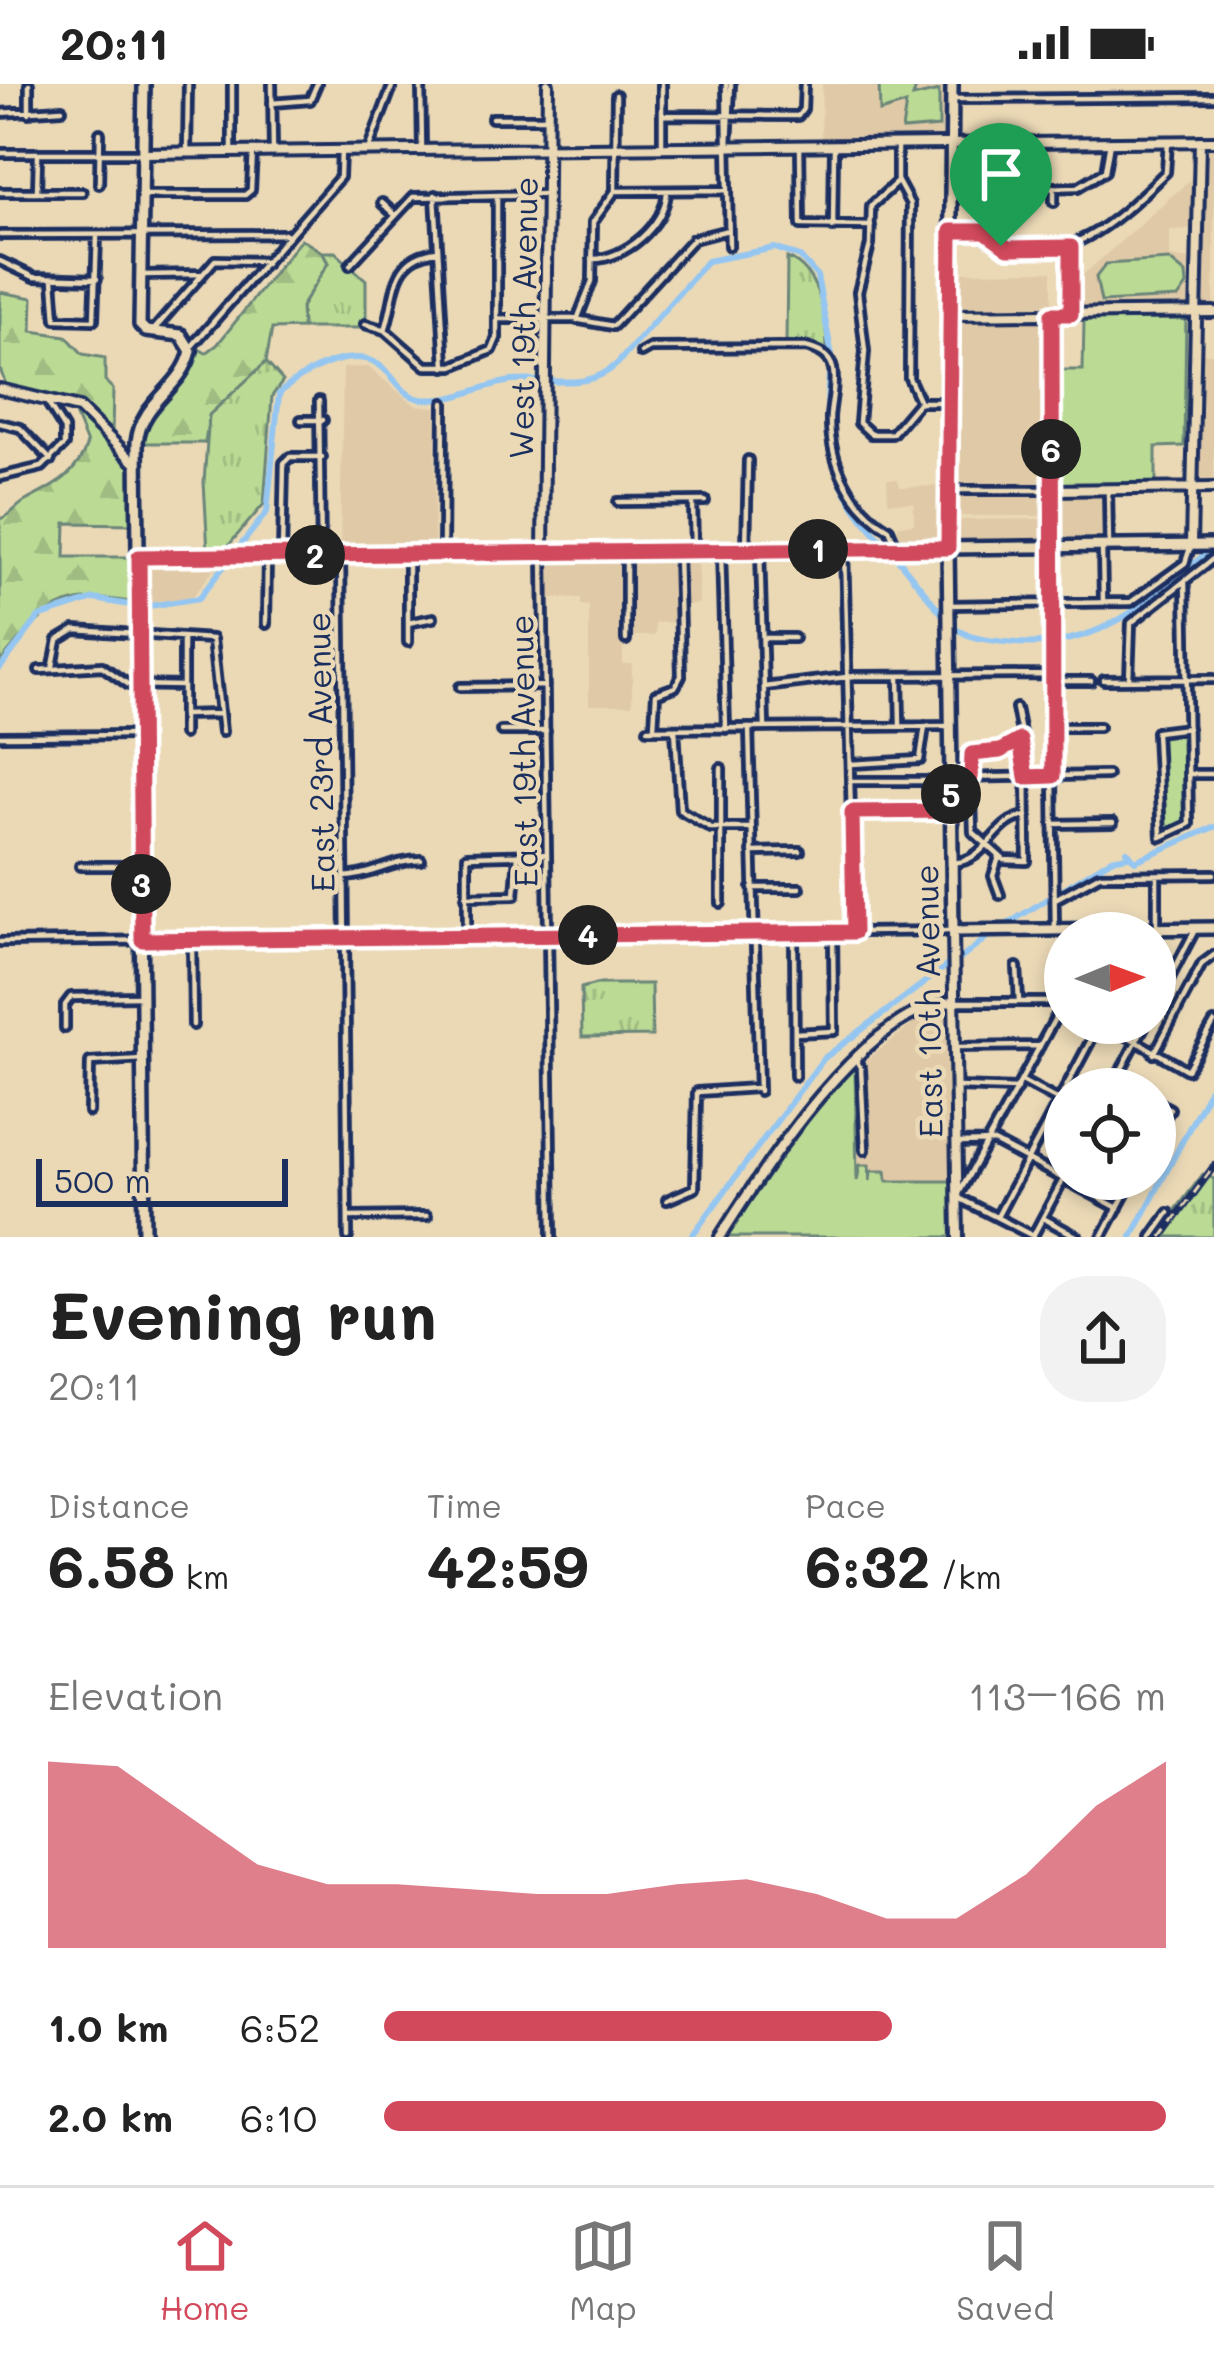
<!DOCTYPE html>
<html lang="en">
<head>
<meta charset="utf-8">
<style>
  body { margin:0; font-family:Mali,sans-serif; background:#f2f2f2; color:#222; height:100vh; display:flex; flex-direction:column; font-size:45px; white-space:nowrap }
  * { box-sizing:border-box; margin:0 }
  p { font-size:39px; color:#767676 }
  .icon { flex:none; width:66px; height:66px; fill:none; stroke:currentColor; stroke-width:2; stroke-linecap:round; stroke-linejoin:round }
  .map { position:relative; height:1153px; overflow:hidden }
  .sheet { display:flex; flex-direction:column; background:#fff; flex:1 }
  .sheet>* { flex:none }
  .needle { width:78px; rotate:89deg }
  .controls { position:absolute; left:1044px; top:828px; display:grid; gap:24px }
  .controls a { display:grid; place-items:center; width:132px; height:132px; border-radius:50%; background:#fff; box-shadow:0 6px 18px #0003; font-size:60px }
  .scale { position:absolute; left:36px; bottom:30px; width:252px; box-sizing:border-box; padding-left:12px; border:6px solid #1b2f5e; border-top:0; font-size:33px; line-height:42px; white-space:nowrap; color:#1b2f5e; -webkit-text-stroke:9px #ebd9b6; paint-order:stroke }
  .pin { position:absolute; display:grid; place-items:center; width:102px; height:102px; color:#fff; margin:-123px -51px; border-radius:50% 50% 50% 0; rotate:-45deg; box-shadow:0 0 12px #0007 }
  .pin .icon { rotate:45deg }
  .km { position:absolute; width:60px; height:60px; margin:-30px; border-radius:50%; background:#222; color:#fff; font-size:33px; line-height:60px; text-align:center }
  .round { display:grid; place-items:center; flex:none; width:126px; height:126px; border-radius:48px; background:#f2f2f2 }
  .head { display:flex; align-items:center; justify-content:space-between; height:204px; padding:0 48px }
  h1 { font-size:66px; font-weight:700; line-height:90px }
  .metrics { display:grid; grid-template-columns:repeat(3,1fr); gap:18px; height:204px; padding:12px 48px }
  .metrics div { display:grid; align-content:center }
  .metrics b { font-size:60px; font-weight:700 }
  .metrics small { font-size:33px; font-weight:400 }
  .metrics p { font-size:33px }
  .chart { height:336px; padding:24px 48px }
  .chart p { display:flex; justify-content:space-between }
  .chart svg { width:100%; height:216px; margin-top:12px; fill:#d1495b; opacity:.7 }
  ul { padding:0 48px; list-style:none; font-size:39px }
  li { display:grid; grid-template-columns:192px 144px 1fr; align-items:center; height:90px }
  li i { height:30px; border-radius:15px; background:#d1495b }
  .status { display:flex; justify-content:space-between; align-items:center; height:84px; padding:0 60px; background:#fff; direction:ltr }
  .status svg { height:33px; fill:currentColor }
  .tabs { display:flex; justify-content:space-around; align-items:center; height:168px; border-top:3px solid #e0e0e0; background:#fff; font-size:33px; color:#767676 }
  .tabs a { display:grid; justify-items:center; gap:6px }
  .tabs .selected { color:#d1495b }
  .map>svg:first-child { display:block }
</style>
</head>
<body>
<div class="status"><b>20:11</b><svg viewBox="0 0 49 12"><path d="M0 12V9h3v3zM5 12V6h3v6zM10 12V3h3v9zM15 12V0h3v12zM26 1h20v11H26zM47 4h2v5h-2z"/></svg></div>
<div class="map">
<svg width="1214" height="1153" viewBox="0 0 1214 1153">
  <defs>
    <pattern id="grass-tufts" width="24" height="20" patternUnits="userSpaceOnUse" patternTransform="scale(3)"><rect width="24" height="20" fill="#bbdb94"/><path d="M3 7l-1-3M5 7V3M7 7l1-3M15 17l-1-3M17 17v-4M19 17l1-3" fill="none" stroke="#a0bc82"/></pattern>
    <pattern id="forest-firs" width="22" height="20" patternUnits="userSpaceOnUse" patternTransform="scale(3)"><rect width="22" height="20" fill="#bbdb94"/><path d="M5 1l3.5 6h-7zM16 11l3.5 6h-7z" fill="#a0bc82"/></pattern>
  </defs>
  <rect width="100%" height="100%" fill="#ebd9b6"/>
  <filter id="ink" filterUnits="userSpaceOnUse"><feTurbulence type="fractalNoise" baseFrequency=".00833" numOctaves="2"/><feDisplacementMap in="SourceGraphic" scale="24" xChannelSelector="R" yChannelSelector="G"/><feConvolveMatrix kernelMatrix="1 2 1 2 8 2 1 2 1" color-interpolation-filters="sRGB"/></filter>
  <g filter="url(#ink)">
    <!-- built -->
    <path fill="#e0c9a7" d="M822 0H948L946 55 821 58Z
      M1214 61V222L1204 223 1200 218 1203 64Z
      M1194 92 1192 145 1170 146V173L1189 176 1188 222 1074 223V199Z
      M1052 187V226L955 224 954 188Z
      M1043 235 1046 399 955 401 953 236Z
      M1199 269H1214V398L1198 395Z
      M368 283 415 321 436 323 434 466 340 467 343 284Z
      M887 395H898L900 403 945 402 943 459 908 461 898 449V441L914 440V419L888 418Z
      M1044 411V432H953V412Z
      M1057 411H1101L1104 456H1055Z
      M1044 435 1042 457 952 455 953 436Z
      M698 470 699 520 682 521V538L655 539V552H623V580H632V621H589V522L581 521V514H546V474Z
      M222 476 192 513 143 520 145 479Z
      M949 925 953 1097H857L855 985 924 931Z"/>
    <!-- grass -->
    <path fill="url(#grass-tufts)" stroke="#6b8579" stroke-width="3" d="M322 168H335L366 196V244H302L301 223 328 179Z
      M787 174C820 186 827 236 827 267L810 260H786Z
      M266 278 283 297 272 312 264 420 222 469 208 468 204 398 209 331Z
      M596 900H651L652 952 582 953 581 904Z
      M1203 1090 1214 1095V1153H1155Z"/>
    <!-- forest -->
    <path fill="url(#forest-firs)" stroke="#6b8579" stroke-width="3" d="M301 155 322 168 328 179 301 223 302 244 272 245 266 278 209 331 205 359H140C149 319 183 301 197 264L206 269 217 261Z
      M0 208 33 214 32 247 66 252 83 270 105 274V297L113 305 112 350 70 318 7 304 0 285Z
      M72 323 134 387V440L66 439 65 473H135L136 519C65 506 42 525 0 579V435C11 431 16 423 24 418 49 404 76 395 87 360Z"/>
    <!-- green -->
    <path fill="#bbdb94" stroke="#6b8579" stroke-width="3" d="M879 0H917L913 13 939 7V43L902 46 906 20 880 28Z
      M1169 176 1186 190 1187 201 1178 214 1101 218 1096 193 1106 180Z
      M1186 233 1184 362 1156 363V400H1057V286H1083L1084 236Z
      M1159 649 1184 650 1185 742 1163 752Z
      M855 986 857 1097 860 1081H869L870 1097 871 1087H886L887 1097H953V1153H724C743 1121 824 992 855 986Z"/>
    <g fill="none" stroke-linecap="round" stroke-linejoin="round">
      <!-- canal -->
      <path stroke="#94c6f1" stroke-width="6" d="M829 290C822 366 832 405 885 460
        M893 469 943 531
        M143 523 199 514 267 428 279 310C300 289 351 261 379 281 395 291 401 312 421 315 455 319 480 301 512 297 550 293 587 309 618 279L707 177 775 164 800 173 817 192 832 272
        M953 542C968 555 986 556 1006 558 1096 569 1144 521 1210 466
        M0 584 39 533 94 515 136 522
        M1127 767 1135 777 1214 743
        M1009 839 1111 775 1128 772
        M958 877 985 855
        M691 1153 823 975 949 880
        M1132 1153 1214 997"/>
      <defs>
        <path id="minor" d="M232 0V67
          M272 0 273 67
          M421 0 422 66
          M726 0 729 162
          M956 15 1214 13
          M272 19 310 16 317 0
          M0 29 62 25
          M29 29V0
          M662 31 798 32 803 25 804 0
          M492 34H548
          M897 61V96L910 120 909 294 920 318
          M728 62 731 0
          M800 62 801 141 871 142
          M662 63V0
          M368 66 393 0
          M187 68 188 0
          M0 69H143
          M897 98 871 122 870 161 858 208 865 267 859 339 871 350H892L919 318H949
          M99 100 100 49
          M1054 103V118
          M615 107 728 106
          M0 108H82
          M37 108 38 72
          M143 111H245L251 106 253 67
          M435 111 445 283
          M382 119 394 130
          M833 143 834 65
          M986 145 1007 105 1078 103 1105 87 1110 58
          M955 147C994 147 980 156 1005 163 1073 183 1122 130 1166 88L1168 57
          M0 151 286 150
          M1071 163V230
          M592 175C624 176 666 141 667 107
          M0 177 34 193 97 195
          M350 181 413 113 547 110
          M142 191 202 190
          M53 196 56 235 94 236 97 152
          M497 235H575L613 242 693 155 728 146
          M577 236 592 197 593 138 615 107 616 11
          M365 240 385 246 426 282H453L492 266 497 254V111
          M385 246C397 213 389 172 438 167
          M152 248 215 176 262 177
          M192 262 340 93 341 66
          M641 269 650 264 805 263C818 266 830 271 833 285 836 300 831 318 830 333 829 379 851 423 889 445L897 464
          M319 317 321 471
          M301 336H323
          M0 339 20 344 51 376
          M0 393 42 383 64 361V345L46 316
          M948 406H1050
          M1108 407 1109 462
          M618 418 705 417
          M693 418 694 467
          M1050 462 1055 846
          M1102 462 1103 516
          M844 465 854 848
          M721 466 726 645
          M746 466 748 376
          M760 466 765 644
          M626 468V556
          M543 469 552 1153
          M282 470 284 379 290 373H322
          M408 470V558
          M443 470 444 319
          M341 471 348 1153
          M1185 497C1187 578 1188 659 1189 740L1161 753 1156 648 1188 644
          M949 521 1131 518 1185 479 1191 461
          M408 539 433 534
          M266 540 267 472
          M763 554H794
          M183 555V650
          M53 582 58 556 75 546 212 555 222 648
          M39 586 102 582 129 601 183 602
          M899 592 900 640
          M1104 596 1214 595
          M1129 596 1131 539 1214 474
          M1052 597H1091
          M460 603 545 602
          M764 603 855 592 1051 591
          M1016 624 1026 674 1027 777 1004 776 973 748 971 674 1020 656
          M183 631 219 630
          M654 643 656 610 675 603 681 592 678 467
          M1052 643H1099
          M749 644 759 1007
          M648 645 950 642
          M675 645 680 726 711 744H750
          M501 647H546
          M0 652 140 651
          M851 680 920 676 925 642
          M1190 690H1214
          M951 694 1107 691
          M851 697H927L929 727
          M852 728 948 727
          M1053 740 1113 739
          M752 768 800 767
          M999 773 993 792 1000 811
          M952 779C990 777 993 735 1027 732
          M80 782H141
          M1157 791V845
          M344 793C373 792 393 776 421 776
          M752 804H800
          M466 812 515 811 518 771
          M1057 814 1099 791 1214 790
          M721 819V684
          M794 849 795 992
          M467 852V772L547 770
          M192 856 193 941
          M0 858 953 847
          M1017 883 1019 917
          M957 918H1065
          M1155 922 1196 844
          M1104 939 1187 986 1214 939
          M65 944V921L71 913 142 912
          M795 949 834 947 833 849
          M956 963 1040 962
          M1154 970 1202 880 1214 871
          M855 974 861 985 865 1066
          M1022 997 1065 1020
          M1115 997 1132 1005
          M958 1003 1017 1005
          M1111 1005 1146 939
          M1155 1017 1170 1025 1155 1054
          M89 1028 90 978 143 975
          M960 1059 994 1058 1118 1124
          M667 1116 695 1104 697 1008 756 1004
          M348 1133 427 1132
          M997 1133 1100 939
          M1043 1134 1078 1153
          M1034 1150 1065 1092
          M1033 1152 957 1113 1065 916
          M1102 1153 1133 1095
          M1152 1153 1169 1129"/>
        <path id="tertiary" d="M143 69 1214 57
          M950 231 1214 228
          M0 305 79 324 136 380
          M1050 406 1214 404
          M1191 461 1200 57
          M1050 462 1052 230
          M543 469 548 0
          M953 847 958 1153
          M720 1153C763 1085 867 922 954 918"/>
        <path id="secondary" d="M144 0 140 241 146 247 181 251 191 267C182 305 142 316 137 358L144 1153
          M952 0 948 464 953 847 1214 844
          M139 473 1214 461"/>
      </defs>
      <!-- minor casing -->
      <use href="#minor" stroke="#1b2f5e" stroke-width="14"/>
      <!-- tertiary casing -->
      <use href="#tertiary" stroke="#1b2f5e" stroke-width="16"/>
      <!-- secondary casing -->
      <use href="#secondary" stroke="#1b2f5e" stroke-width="18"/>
      <!-- minor -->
      <use href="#minor" stroke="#ebd9b6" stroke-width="4.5"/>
      <!-- tertiary -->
      <use href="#tertiary" stroke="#ebd9b6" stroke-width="8"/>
      <!-- secondary -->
      <use href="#secondary" stroke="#ebd9b6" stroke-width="9"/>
      <defs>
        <path id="rail" d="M1162 1153 1214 1082"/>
      </defs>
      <!-- rail casing -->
      <use href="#rail" stroke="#1b2f5e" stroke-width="8"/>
      <!-- rail -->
      <use href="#rail" stroke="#ebd9b6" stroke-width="3" stroke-dasharray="9" stroke-linecap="butt"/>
    </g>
  </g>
  <g fill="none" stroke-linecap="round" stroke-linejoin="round" filter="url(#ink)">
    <defs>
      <path id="route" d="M951 147H985L1008 164 1071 163V230H1052L1053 692 1026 693 1020 656 1000 667 972 670 971 694H951L952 727 852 728 854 848 142 856 139 473 948 464Z"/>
    </defs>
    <!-- route casing -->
    <use href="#route" stroke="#fff" stroke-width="24"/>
    <!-- route -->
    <use href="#route" stroke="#d1495b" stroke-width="15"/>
  </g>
  <g text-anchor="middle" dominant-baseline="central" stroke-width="9" stroke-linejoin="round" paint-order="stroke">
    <!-- street labels -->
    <g font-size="33" fill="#1b2f5e" stroke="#ebd9b6">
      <text transform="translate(522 234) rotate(-89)">West 19th Avenue</text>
      <text transform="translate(522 667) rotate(-91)">East 19th Avenue</text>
      <text transform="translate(319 668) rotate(-91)">East 23rd Avenue</text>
      <text transform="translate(927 917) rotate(-91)">East 10th Avenue</text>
    </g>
  </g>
</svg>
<div class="controls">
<a><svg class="needle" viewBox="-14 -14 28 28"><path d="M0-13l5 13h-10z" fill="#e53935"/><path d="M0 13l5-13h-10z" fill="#767676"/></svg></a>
<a><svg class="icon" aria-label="locate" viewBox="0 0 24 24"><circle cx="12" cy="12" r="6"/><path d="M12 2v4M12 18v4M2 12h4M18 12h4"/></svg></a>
</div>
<div class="scale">500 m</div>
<div class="pin" style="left:1001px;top:162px;background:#1e9e55"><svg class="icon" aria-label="arrive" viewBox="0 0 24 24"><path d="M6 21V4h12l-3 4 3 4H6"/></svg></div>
<b class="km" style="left:818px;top:465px">1</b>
<b class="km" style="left:315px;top:471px">2</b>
<b class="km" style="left:141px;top:800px">3</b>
<b class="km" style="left:588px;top:851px">4</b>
<b class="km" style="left:951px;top:710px">5</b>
<b class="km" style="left:1051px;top:365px">6</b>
</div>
<section class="sheet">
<div class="head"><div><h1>Evening run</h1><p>20:11</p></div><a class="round"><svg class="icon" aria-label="share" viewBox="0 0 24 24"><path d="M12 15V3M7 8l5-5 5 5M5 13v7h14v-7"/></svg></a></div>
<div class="metrics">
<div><p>Distance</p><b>6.58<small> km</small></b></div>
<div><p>Time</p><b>42:59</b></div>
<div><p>Pace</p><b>6:32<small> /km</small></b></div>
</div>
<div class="chart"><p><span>Elevation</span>113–166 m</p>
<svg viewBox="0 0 160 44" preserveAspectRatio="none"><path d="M0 44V6L10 7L20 17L30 27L40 31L50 31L60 32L70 33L80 33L90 31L100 30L110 33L120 38L130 38L140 29L150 15L160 6V44z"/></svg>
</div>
<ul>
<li><b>1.0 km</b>6:52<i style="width:65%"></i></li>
<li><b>2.0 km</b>6:10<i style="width:100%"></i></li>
</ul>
</section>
<nav class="tabs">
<a class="selected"><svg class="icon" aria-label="home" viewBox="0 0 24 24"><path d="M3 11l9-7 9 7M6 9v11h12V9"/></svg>Home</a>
<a><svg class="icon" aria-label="map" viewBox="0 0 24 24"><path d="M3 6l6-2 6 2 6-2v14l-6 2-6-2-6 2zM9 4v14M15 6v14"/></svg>Map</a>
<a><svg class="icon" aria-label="saved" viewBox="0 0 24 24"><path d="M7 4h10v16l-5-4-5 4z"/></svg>Saved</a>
</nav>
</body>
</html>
